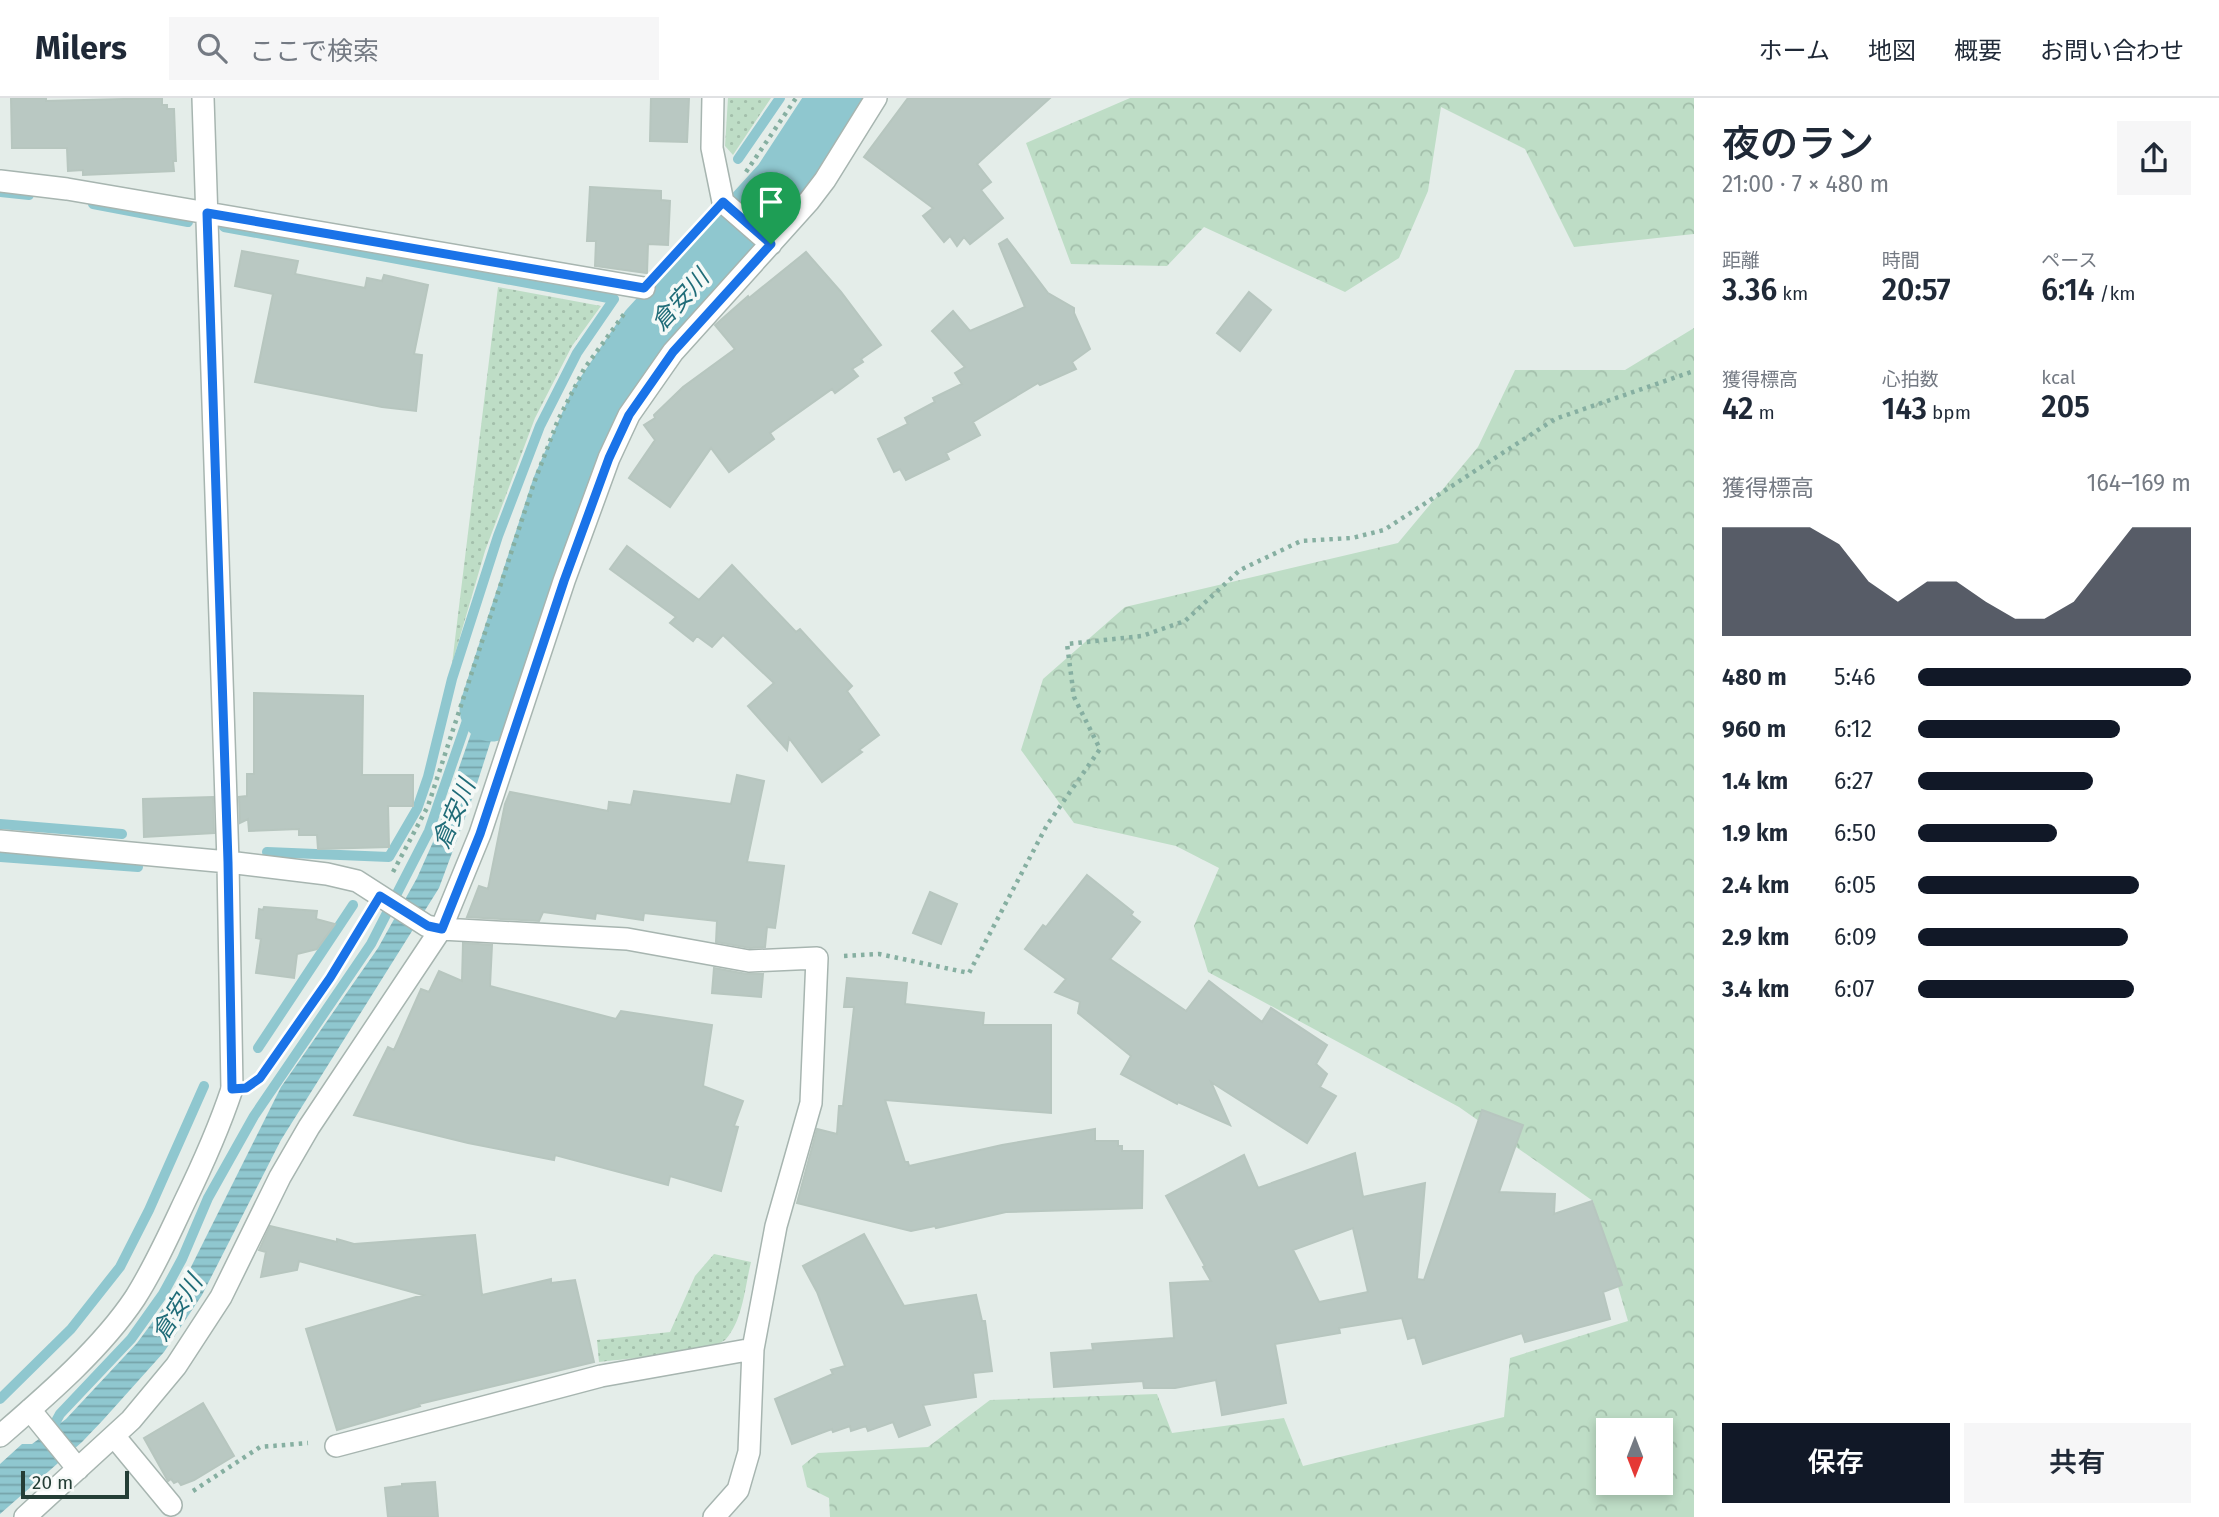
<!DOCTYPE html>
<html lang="ja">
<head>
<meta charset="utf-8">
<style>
  body { margin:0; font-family:"Fira Sans","Noto Sans JP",sans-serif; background:#f6f6f7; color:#1f2937; height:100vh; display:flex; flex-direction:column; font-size:26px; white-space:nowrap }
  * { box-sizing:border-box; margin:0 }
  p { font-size:23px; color:#747a83 }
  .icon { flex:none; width:38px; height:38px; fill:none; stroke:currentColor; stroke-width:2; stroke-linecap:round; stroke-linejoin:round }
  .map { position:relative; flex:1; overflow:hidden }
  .side { display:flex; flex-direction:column; background:#fff; width:525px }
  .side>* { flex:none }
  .needle { width:46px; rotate:180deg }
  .controls { position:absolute; left:1596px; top:1320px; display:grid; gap:14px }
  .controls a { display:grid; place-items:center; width:77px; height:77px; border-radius:0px; background:#fff; box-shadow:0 4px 10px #0003; font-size:35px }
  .scale { position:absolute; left:21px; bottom:18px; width:108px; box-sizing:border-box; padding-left:7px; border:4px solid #243e36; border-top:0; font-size:19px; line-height:24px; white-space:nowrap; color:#243e36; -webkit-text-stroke:5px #f5f9f7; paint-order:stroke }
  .pin { position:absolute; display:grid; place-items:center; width:60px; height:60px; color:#fff; margin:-72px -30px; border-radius:50% 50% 50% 0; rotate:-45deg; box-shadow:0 0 7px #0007 }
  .pin .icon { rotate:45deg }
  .round { display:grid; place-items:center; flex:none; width:74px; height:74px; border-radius:0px; background:#f6f6f7 }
  .summary { display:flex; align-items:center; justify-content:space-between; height:119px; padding:0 28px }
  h1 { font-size:38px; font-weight:600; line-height:52px }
  .stats { display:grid; grid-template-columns:repeat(3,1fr); gap:10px; height:119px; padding:7px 28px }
  .stats div { display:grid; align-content:center }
  .stats b { font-size:30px; font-weight:600 }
  .stats small { font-size:19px; font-weight:400 }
  .stats p { font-size:19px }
  .chart { height:196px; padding:14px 28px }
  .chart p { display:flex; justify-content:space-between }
  .chart svg { width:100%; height:126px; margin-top:7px; fill:#111827; opacity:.7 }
  .primary-button { display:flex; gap:14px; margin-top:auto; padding:14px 28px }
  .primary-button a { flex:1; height:80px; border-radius:0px; background:#111827; color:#fff; font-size:28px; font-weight:600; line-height:80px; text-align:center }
  .primary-button a+a { background:#f6f6f7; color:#1f2937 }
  ul { padding:0 28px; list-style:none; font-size:23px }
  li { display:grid; grid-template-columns:112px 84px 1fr; align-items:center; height:52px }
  li i { height:18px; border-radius:9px; background:#111827 }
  header { display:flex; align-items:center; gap:42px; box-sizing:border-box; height:98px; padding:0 35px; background:#fff; border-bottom:2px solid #e0e1e3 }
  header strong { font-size:33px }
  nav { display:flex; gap:38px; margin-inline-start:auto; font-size:24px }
  .search { width:490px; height:63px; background:#f6f6f7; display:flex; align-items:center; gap:18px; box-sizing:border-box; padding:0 24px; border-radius:0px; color:#747a83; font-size:26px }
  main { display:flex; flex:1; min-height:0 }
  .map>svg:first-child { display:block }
</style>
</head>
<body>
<header>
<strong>Milers</strong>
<div class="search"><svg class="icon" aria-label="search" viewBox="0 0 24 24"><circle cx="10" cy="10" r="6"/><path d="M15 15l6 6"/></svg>ここで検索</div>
<nav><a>ホーム</a><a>地図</a><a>概要</a><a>お問い合わせ</a></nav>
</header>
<main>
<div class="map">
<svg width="1694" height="1419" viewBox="0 0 1694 1419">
  <defs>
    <pattern id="grass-dots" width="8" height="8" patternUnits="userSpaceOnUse" patternTransform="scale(1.75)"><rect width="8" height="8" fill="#beddc6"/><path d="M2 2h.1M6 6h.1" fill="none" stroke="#a3bfab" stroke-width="1.8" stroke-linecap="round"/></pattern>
    <pattern id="forest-crowns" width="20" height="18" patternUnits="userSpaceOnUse" patternTransform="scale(1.75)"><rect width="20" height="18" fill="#beddc6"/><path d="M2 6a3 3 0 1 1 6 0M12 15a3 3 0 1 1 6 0" fill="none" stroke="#a3bfab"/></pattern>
    <pattern id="water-rules" width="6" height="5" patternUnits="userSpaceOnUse" patternTransform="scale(1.75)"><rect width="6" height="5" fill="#8fc7cf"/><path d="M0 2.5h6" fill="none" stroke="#75a3a9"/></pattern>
  </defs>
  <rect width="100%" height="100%" fill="#e4ede9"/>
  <!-- grass -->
  <path fill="url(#grass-dots)" d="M728 0H771L733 57 725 48Z
    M498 189 601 208 572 248 535 320 485 453 452 566Z
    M714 1156 751 1164C745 1188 743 1222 726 1241 715 1254 621 1261 599 1264L597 1242 670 1234 695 1178Z"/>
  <!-- forest -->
  <path fill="url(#forest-crowns)" fill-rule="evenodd" d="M1130 0H1694V136L1574 149 1525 51 1441 9 1428 93 1399 160 1345 194 1204 129 1167 168 1071 166 1026 45Z
    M1694 230V1419H830L829 1400 807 1389 802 1368 818 1355 928 1349 990 1302 1157 1296 1172 1335 1284 1320 1303 1368 1504 1319 1510 1260 1628 1223 1593 1103 1459 1009 1208 874 1194 828 1219 770 1176 748 1074 725 1021 652 1043 581 1125 509 1398 445 1478 349 1515 272H1625ZM1608 1332H1661V1384H1608Z"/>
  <!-- water -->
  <path fill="url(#water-rules)" d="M510 524 527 531 472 701 439 790 281 1042 202 1197 164 1254 103 1322 82 1344 0 1416V1366L22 1346H32L66 1321 137 1245 186 1179 281 989 378 850 417 780 433 744Z"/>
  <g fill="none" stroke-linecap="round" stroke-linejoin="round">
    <!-- stream -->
    <path stroke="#8fc7cf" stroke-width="10" d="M738 61 780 0
      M0 94 29 97
      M93 106 188 124
      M224 129 614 201 577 255 540 328 498 438 452 581 428 679 417 711 389 759 267 754
      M0 726 122 736
      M0 759 138 769
      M258 950 353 807
      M0 1301 71 1231 120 1169 149 1112 204 988
      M49 1336 60 1316 131 1241 163 1196 182 1161 208 1100 254 1018 371 846 429 733 562 346 602 267 641 215 702 155 754 97 778 64 817 0"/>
    <!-- river -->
    <path stroke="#8fc7cf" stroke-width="65" d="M492 611 564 391 601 307 651 233 784 87 841 0"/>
  </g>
  <!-- building -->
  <path fill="#b9c8c2" stroke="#b7c6bf" stroke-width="2" fill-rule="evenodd" d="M11 0H46V3L162 0V7H167V11H174L176 63H173L174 73 83 77V72L68 73 67 50H12Z
    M651 0H689L687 44 650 43Z
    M908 0H1050L977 66 991 84 981 92 1003 120 970 146 964 139 957 148 950 138 944 144 923 118 933 110 864 59Z
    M590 89 661 93V102L670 103 668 147 648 146 647 175 595 168 596 143H587Z
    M1007 141 1048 195 1074 210V215L1090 251 1072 264 1076 271 1040 287 1038 285 973 324 980 337 946 355 949 361 906 382 900 371 894 374 878 341 908 326 905 320 935 304 933 300 962 286 955 275 965 269 932 233 953 213 970 233 1025 209 999 146Z
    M242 153 298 163 295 176 365 190 367 180 382 183 384 177 428 187 414 256 422 257 416 313 382 309 255 284 273 196 235 188Z
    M806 154 841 194 881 247 861 261 863 264 852 271 858 278 835 295 832 291 770 335 774 341 729 374 711 350 670 409 629 380 655 342 644 327 655 320 654 317 683 289 735 251 715 227 748 198 749 200Z
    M1249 194 1271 212 1240 253 1217 235Z
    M627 448 699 502 732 467 796 534 800 531 852 588 847 593 879 637 859 652 862 654 822 684 789 640 787 652 748 608 774 585 723 537 712 549 697 538 693 543 670 525 676 519 610 471Z
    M254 595 363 598 362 677H413V708H388L389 749 318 751 317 737H299V731L249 733 248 721 240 725 239 699 247 698V676H254Z
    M737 677 764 683 747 764 784 768 775 830 767 829 765 849 750 850 716 844 717 823 644 815 643 822 596 815 595 821 543 814 539 823 467 819 479 788 488 791 505 706 510 694 608 713 609 704 631 707 634 693 731 706Z
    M213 699 214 735 144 739 143 701Z
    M1087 777 1133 814 1131 817 1140 824 1110 861 1186 913 1209 883 1262 924 1271 910 1327 947 1316 966 1327 976 1320 989 1336 998 1307 1045 1211 984 1230 1027 1178 1004 1177 1006 1121 976 1131 958 1078 915 1080 904 1055 894 1066 881 1025 851 1043 827 1046 829Z
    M930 794 957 806 941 846 913 835Z
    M264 809 317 813 316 821 335 826 317 851 297 856 294 880 256 875 261 841 256 840 259 811 263 812Z
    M463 845 492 847 490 888 616 921 621 913 712 927 703 988 743 1003 734 1028 738 1029 721 1093 670 1078 668 1087 555 1057 554 1062 468 1045 354 1017 388 949 394 952 421 891 429 894 439 873 462 883Z
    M714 870 747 876H763L761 899 712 895Z
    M847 880 907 885 905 906 984 915 983 927H1051V1015L885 1002 905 1064H908L909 1068 1002 1047 1095 1031V1043H1118V1048H1122V1053H1143L1142 1110 1006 1114 936 1130 935 1128 911 1133 797 1105 817 1031 837 1036 839 1008H843L854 909H844Z
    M1482 1012 1523 1027 1499 1094 1555 1096 1554 1116 1592 1103 1622 1187 1603 1194 1610 1221 1525 1244 1522 1235 1423 1266 1415 1239 1408 1241 1402 1220 1339 1230 1340 1235 1275 1246 1286 1305 1222 1317 1216 1282 1175 1290H1144L1143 1283 1054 1289 1051 1255 1093 1252 1092 1246 1174 1240 1170 1185 1211 1183 1203 1169 1205 1168 1166 1098 1244 1057 1258 1090 1355 1055 1363 1099 1425 1085 1417 1181 1424 1182ZM1353 1130 1368 1194 1319 1204 1293 1152Z
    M270 1128 337 1144V1141L354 1146 475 1137 482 1197 551 1181V1185L575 1182 594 1264 419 1306 420 1308 337 1332 306 1231 423 1197 299 1163 297 1172 261 1179 266 1154 259 1152Z
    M864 1136 904 1208 976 1197 982 1223H985L992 1273 973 1275 976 1299 923 1307 930 1327 899 1339 893 1324 868 1333 866 1328 851 1333 850 1328 833 1334 832 1331 792 1346 775 1301 833 1276 831 1272 845 1268 817 1194 803 1168Z
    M203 1305 234 1358 194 1382 181 1387 178 1383 174 1385 171 1381 168 1383 144 1340Z
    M435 1384 438 1419H388L385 1390 402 1388V1386Z"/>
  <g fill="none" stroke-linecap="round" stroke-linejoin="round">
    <defs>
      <path id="minor" d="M203 0 228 764 232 991
        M713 0 712 50 723 104 771 146
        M0 83 67 91 644 190
        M0 743 228 764 327 776 357 783 427 828 441 831 627 841 749 863 817 860 811 1005 776 1128 753 1251 749 1354 738 1392 714 1419
        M30 1312 78 1371
        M114 1338 171 1407
        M336 1348 601 1278 753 1251
        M25 1419 131 1322 176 1268 221 1199 280 1079 309 1029 441 831 480 736 564 483 609 360 629 317 673 254 809 103 825 82 876 0"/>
      <path id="tertiary" d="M0 1338C46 1298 101 1251 135 1200 154 1170 169 1137 184 1105 202 1068 219 1030 232 991"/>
    </defs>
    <!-- minor casing -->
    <use href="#minor" stroke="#a7b5b0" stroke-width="24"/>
    <!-- tertiary casing -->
    <use href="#tertiary" stroke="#a7b5b0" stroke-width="24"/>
    <!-- path -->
    <path stroke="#86afa1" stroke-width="4.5" stroke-dasharray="3.5 5" stroke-linecap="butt" d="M746 74 796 0
      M664 169 705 124
      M393 774 428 708 534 385 558 322 584 271 624 216
      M844 858 879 856 969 875 1047 727 1100 651 1074 599 1067 546 1142 538 1185 523 1240 472 1301 443 1352 440 1384 432 1555 321 1694 273
      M261 980 330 880 366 821
      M193 1393 260 1349 308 1345"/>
    <!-- minor -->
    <use href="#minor" stroke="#fff" stroke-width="21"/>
    <!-- tertiary -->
    <use href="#tertiary" stroke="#fff" stroke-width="21"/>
  </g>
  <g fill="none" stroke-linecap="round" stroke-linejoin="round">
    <defs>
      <path id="route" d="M723 104 771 146 673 254 629 317 609 360 564 483 480 736 442 831 428 828 380 798 330 880 260 980 246 990 232 991 228 764 207 115 644 190Z"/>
    </defs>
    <!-- route casing -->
    <use href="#route" stroke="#fff" stroke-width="14"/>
    <!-- route -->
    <use href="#route" stroke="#1a73e8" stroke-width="9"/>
  </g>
  <g text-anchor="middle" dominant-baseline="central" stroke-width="7" stroke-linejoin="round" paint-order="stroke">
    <!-- water labels -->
    <g font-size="24" font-style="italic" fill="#206c78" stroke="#f5f9f7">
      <text transform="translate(680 202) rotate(-48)">倉安川</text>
      <text transform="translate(454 716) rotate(-67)">倉安川</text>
      <text transform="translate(177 1210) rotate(-58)">倉安川</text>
    </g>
  </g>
</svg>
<div class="controls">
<a><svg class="needle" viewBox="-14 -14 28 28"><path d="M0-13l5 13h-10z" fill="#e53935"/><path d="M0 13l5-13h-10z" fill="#747a83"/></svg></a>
</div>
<div class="scale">20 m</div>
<div class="pin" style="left:771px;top:146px;background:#1e9e55"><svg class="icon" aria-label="arrive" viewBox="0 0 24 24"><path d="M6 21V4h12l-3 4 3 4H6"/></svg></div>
</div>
<section class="side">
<div class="summary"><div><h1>夜のラン</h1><p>21:00 · 7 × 480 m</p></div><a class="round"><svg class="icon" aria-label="share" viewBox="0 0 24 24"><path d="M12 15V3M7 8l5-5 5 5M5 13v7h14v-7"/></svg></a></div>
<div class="stats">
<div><p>距離</p><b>3.36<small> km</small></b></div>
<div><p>時間</p><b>20:57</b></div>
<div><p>ペース</p><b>6:14<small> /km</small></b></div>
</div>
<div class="stats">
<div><p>獲得標高</p><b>42<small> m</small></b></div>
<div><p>心拍数</p><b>143<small> bpm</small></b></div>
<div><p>kcal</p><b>205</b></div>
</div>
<div class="chart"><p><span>獲得標高</span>164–169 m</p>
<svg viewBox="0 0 160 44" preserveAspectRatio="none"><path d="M0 44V6L10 6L20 6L30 6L40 12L50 25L60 32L70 25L80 25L90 32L100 38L110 38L120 32L130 19L140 6L150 6L160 6V44z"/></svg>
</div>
<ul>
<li><b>480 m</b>5:46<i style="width:100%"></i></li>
<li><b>960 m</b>6:12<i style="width:74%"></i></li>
<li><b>1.4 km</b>6:27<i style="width:64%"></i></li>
<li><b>1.9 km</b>6:50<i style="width:51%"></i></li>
<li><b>2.4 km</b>6:05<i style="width:81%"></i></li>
<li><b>2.9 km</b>6:09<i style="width:77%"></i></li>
<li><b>3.4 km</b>6:07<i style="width:79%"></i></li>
</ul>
<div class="primary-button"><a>保存</a><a>共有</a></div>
</section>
</main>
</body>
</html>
